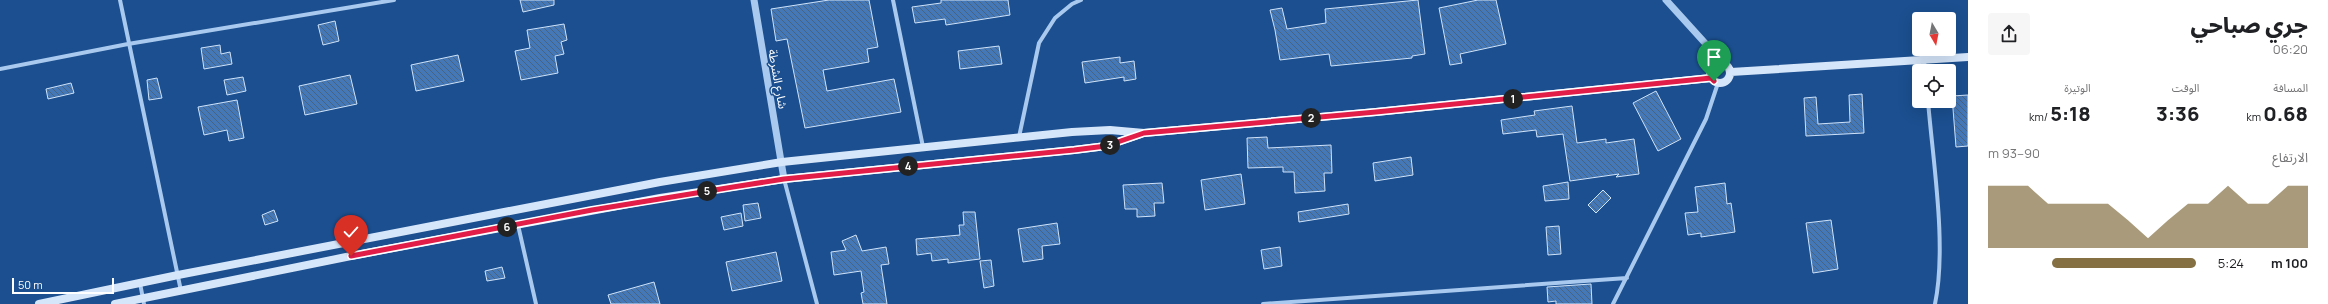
<!DOCTYPE html>
<html lang="ar">
<head>
<meta charset="utf-8">
<style>
  body { margin:0; font-family:Manrope,"Noto Sans Arabic",sans-serif; background:#f6f6f6; color:#202124; direction:rtl; height:100vh; display:flex; flex-direction:column; font-size:15px; white-space:nowrap }
  * { box-sizing:border-box; margin:0 }
  p { font-size:13px; color:#757577 }
  .icon { flex:none; width:22px; height:22px; fill:none; stroke:currentColor; stroke-width:2; stroke-linecap:round; stroke-linejoin:round }
  .map { position:relative; flex:1; overflow:hidden; direction:ltr }
  .side { display:flex; flex-direction:column; background:#fff; width:360px }
  .side>* { flex:none }
  .needle { width:26px; rotate:170deg }
  .tools { position:absolute; left:1912px; top:12px; display:grid; gap:8px }
  .tools a { display:grid; place-items:center; width:44px; height:44px; border-radius:4px; background:#fff; box-shadow:0 4px 16px #0002; font-size:20px }
  .scale { position:absolute; left:12px; bottom:10px; width:102px; box-sizing:border-box; padding-left:4px; border:2px solid #fff; border-top:0; font-size:11px; line-height:14px; white-space:nowrap; color:#fff; -webkit-text-stroke:3px #1b4f8f; paint-order:stroke }
  .pin { position:absolute; display:grid; place-items:center; width:34px; height:34px; color:#fff; margin:-41px -17px; border-radius:50% 50% 50% 0; rotate:-45deg; box-shadow:0 0 4px #0007 }
  .pin .icon { rotate:45deg }
  .km { position:absolute; width:20px; height:20px; margin:-10px; border-radius:50%; background:#222; color:#fff; font-size:11px; line-height:20px; text-align:center }
  .round { display:grid; place-items:center; flex:none; width:42px; height:42px; border-radius:4px; background:#f6f6f6 }
  .headline { display:flex; align-items:center; justify-content:space-between; height:68px; padding:0 20px }
  h1 { font-size:22px; font-weight:800; line-height:30px }
  .figures { display:grid; grid-template-columns:repeat(3,1fr); gap:6px; height:68px; padding:4px 20px }
  .figures div { display:grid; align-content:center }
  .figures b { font-size:20px; font-weight:800 }
  .figures small { font-size:11px; font-weight:400 }
  .figures p { font-size:11px }
  .chart { height:112px; padding:8px 20px }
  .chart p { display:flex; justify-content:space-between }
  .chart svg { width:100%; height:72px; margin-top:4px; fill:#847042; opacity:.7 }
  ul { padding:0 20px; list-style:none; font-size:13px }
  li { display:grid; grid-template-columns:64px 48px 1fr; align-items:center; height:30px }
  li i { height:10px; border-radius:5px; background:#847042 }
  main { display:flex; flex:1; min-height:0 }
  .map>svg:first-child { display:block }
</style>
</head>
<body>
<main>
<section class="side">
<div class="headline"><div><h1>جري صباحي</h1><p>06:20</p></div><a class="round"><svg class="icon" aria-label="share" viewBox="0 0 24 24"><path d="M12 15V3M7 8l5-5 5 5M5 13v7h14v-7"/></svg></a></div>
<div class="figures">
<div><p>المسافة</p><b>0.68<small> km</small></b></div>
<div><p>الوقت</p><b>3:36</b></div>
<div><p>الوتيرة</p><b>5:18<small> /km</small></b></div>
</div>
<div class="chart"><p><span>الارتفاع</span>90–93 m</p>
<svg viewBox="0 0 160 44" preserveAspectRatio="none"><path d="M0 44V6L10 6L20 6L30 17L40 17L50 17L60 17L70 27L80 38L90 27L100 17L110 17L120 6L130 17L140 17L150 6L160 6V44z"/></svg>
</div>
<ul>
<li><b>100 m</b>5:24<i style="width:69%"></i></li>
</ul>
</section>
<div class="map">
<svg width="1968" height="304" viewBox="0 0 1968 304">
  <defs>
    <pattern id="building-back-hatch" width="6" height="6" patternUnits="userSpaceOnUse"><rect width="6" height="6" fill="#4478b7"/><path d="M-1 5l2 2M0 0l6 6M5-1l2 2" fill="none" stroke="#486282"/></pattern>
  </defs>
  <rect width="100%" height="100%" fill="#1b4f8f"/>
  <!-- building -->
  <path fill="url(#building-back-hatch)" stroke="#cfe3fa" d="M520 0H554V5L523 12Z
    M829 0H869L878 47 867 49 869 62 823 70 827 91 894 79 901 112 805 128 787 39 776 41 771 9Z
    M941 0H1008L1010 15 946 25 945 19 915 23 912 7 941 3Z
    M1418 0 1425 54 1412 56V58L1331 66 1329 54 1280 60 1275 30 1270 10 1282 8 1287 29 1326 23 1325 9Z
    M1478 0H1496L1506 44 1460 54 1462 63 1450 65 1439 8Z
    M335 21 339 41 323 45 318 25Z
    M564 24 567 40 561 42 564 54 555 56 558 73 521 80 515 51 530 48 527 30Z
    M220 45 221 54 230 52 232 64 204 69 201 48Z
    M999 46 1002 64 960 69 958 51Z
    M458 55 464 81 416 91 411 65Z
    M1120 57V63L1134 61 1136 79 1124 81V77L1085 83 1082 62Z
    M350 75 357 104 305 115 299 86Z
    M243 77 246 91 227 95 224 80Z
    M157 78 162 98 149 100 147 80Z
    M71 83 74 93 48 99 46 89Z
    M1656 91 1681 139 1658 151 1633 103Z
    M1862 94 1864 133 1806 136 1804 98 1816 97 1818 124 1850 122 1849 95Z
    M1968 95V146L1956 147 1952 96Z
    M237 100 244 138 229 141 227 130 204 135 198 107Z
    M1572 106 1577 143 1606 139V143L1634 139 1639 174 1616 177 1619 174 1570 181 1563 134 1537 137 1536 130 1503 134 1501 120 1535 115 1534 111Z
    M1267 137 1268 148 1331 145 1332 173H1324L1325 191 1295 193 1294 172H1283V167L1248 168 1247 138Z
    M1411 157 1413 175 1375 181 1373 163Z
    M1241 174 1245 204 1205 210 1201 180Z
    M1568 182 1569 199 1545 201 1543 186Z
    M1162 183 1164 203H1154L1155 216 1137 217V209H1125L1123 185Z
    M1725 183 1727 204 1731 203 1735 232 1701 237V233L1688 235 1685 213 1698 212 1695 187Z
    M1603 190 1611 198 1596 213 1588 205Z
    M758 203 761 218 745 221 743 205Z
    M1348 204 1349 214 1299 222 1298 212Z
    M274 210 278 221 265 225 262 215Z
    M963 212H975L980 259 948 263V259L932 261 931 253 917 255 916 239 960 235 959 225H964Z
    M741 213 743 226 724 230 721 217Z
    M1831 220 1838 269 1813 273 1806 223Z
    M1057 223 1060 244 1042 246 1043 259 1023 262 1018 229Z
    M1559 226 1561 254 1548 255 1546 227Z
    M856 235 862 251 886 247 889 264 881 265 887 304H863L861 293 864 292 861 271 834 275 831 252 846 250 842 241Z
    M1280 247 1282 266 1264 269 1261 250Z
    M776 252 782 281 732 291 726 262Z
    M991 260 994 286 984 288 980 261Z
    M502 267 505 278 487 281 485 271Z
    M654 282 660 304H611L608 295Z
    M1591 284 1592 304H1556V301L1548 302 1547 287Z"/>
  <g fill="none" stroke-linecap="round" stroke-linejoin="round">
    <!-- minor -->
    <path stroke="#a9c9ee" stroke-width="4" d="M120 0 181 291
      M893 0 923 147
      M1924 60 1925 71
      M0 69 128 44 394 0
      M1928 101C1933 162 1947 246 1935 304
      M1019 137 1039 43 1055 18 1072 4 1081 0
      M784 179 817 304
      M518 225 536 304
      M140 283 144 304
      M1263 304 1627 278
      M1613 304 1706 119 1718 83"/>
    <!-- tertiary -->
    <path stroke="#a9c9ee" stroke-width="7" d="M754 0 784 179
      M1666 0 1705 43 1717 63"/>
    <!-- secondary -->
    <path stroke="#d6e6fa" stroke-width="8" d="M1710 73a10 10 0 1 1 20 0a10 10 0 1 1-20 0Z
      M1731 72 1968 57
      M39 304 178 275 660 182 782 162 1072 132 1110 130 1144 133 1376 112 1711 78
      M115 304 351 256 660 198 784 179 1074 150 1106 146 1141 134"/>
  </g>
  <g fill="none" stroke-linecap="round" stroke-linejoin="round">
    <defs>
      <path id="route" d="M351 256 592 210 733 187 784 179 1074 150 1106 146 1144 133 1376 112 1711 78 1714 81"/>
    </defs>
    <!-- route casing -->
    <use href="#route" stroke="#fff" stroke-width="8"/>
    <!-- route -->
    <use href="#route" stroke="#e11d48" stroke-width="5"/>
  </g>
  <g text-anchor="middle" dominant-baseline="central" stroke-width="3" stroke-linejoin="round" paint-order="stroke">
    <!-- street labels -->
    <g font-size="12" fill="#fff" stroke="#1b4f8f">
      <text transform="translate(778 79) rotate(80)">شارع الشرطة</text>
    </g>
  </g>
</svg>
<div class="tools">
<a><svg class="needle" viewBox="-14 -14 28 28"><path d="M0-13l5 13h-10z" fill="#e53935"/><path d="M0 13l5-13h-10z" fill="#757577"/></svg></a>
<a><svg class="icon" aria-label="locate" viewBox="0 0 24 24"><circle cx="12" cy="12" r="6"/><path d="M12 2v4M12 18v4M2 12h4M18 12h4"/></svg></a>
</div>
<div class="scale">50 m</div>
<div class="pin" style="left:1714px;top:81px;background:#1e9e55"><svg class="icon" aria-label="arrive" viewBox="0 0 24 24"><path d="M6 21V4h12l-3 4 3 4H6"/></svg></div>
<div class="pin" style="left:351px;top:256px;background:#d93025"><svg class="icon" aria-label="check" viewBox="0 0 24 24"><path d="M5 12l5 5 9-10"/></svg></div>
<b class="km" style="left:1513px;top:99px">1</b>
<b class="km" style="left:1311px;top:118px">2</b>
<b class="km" style="left:1110px;top:145px">3</b>
<b class="km" style="left:908px;top:166px">4</b>
<b class="km" style="left:707px;top:191px">5</b>
<b class="km" style="left:507px;top:227px">6</b>
</div>
</main>
</body>
</html>
